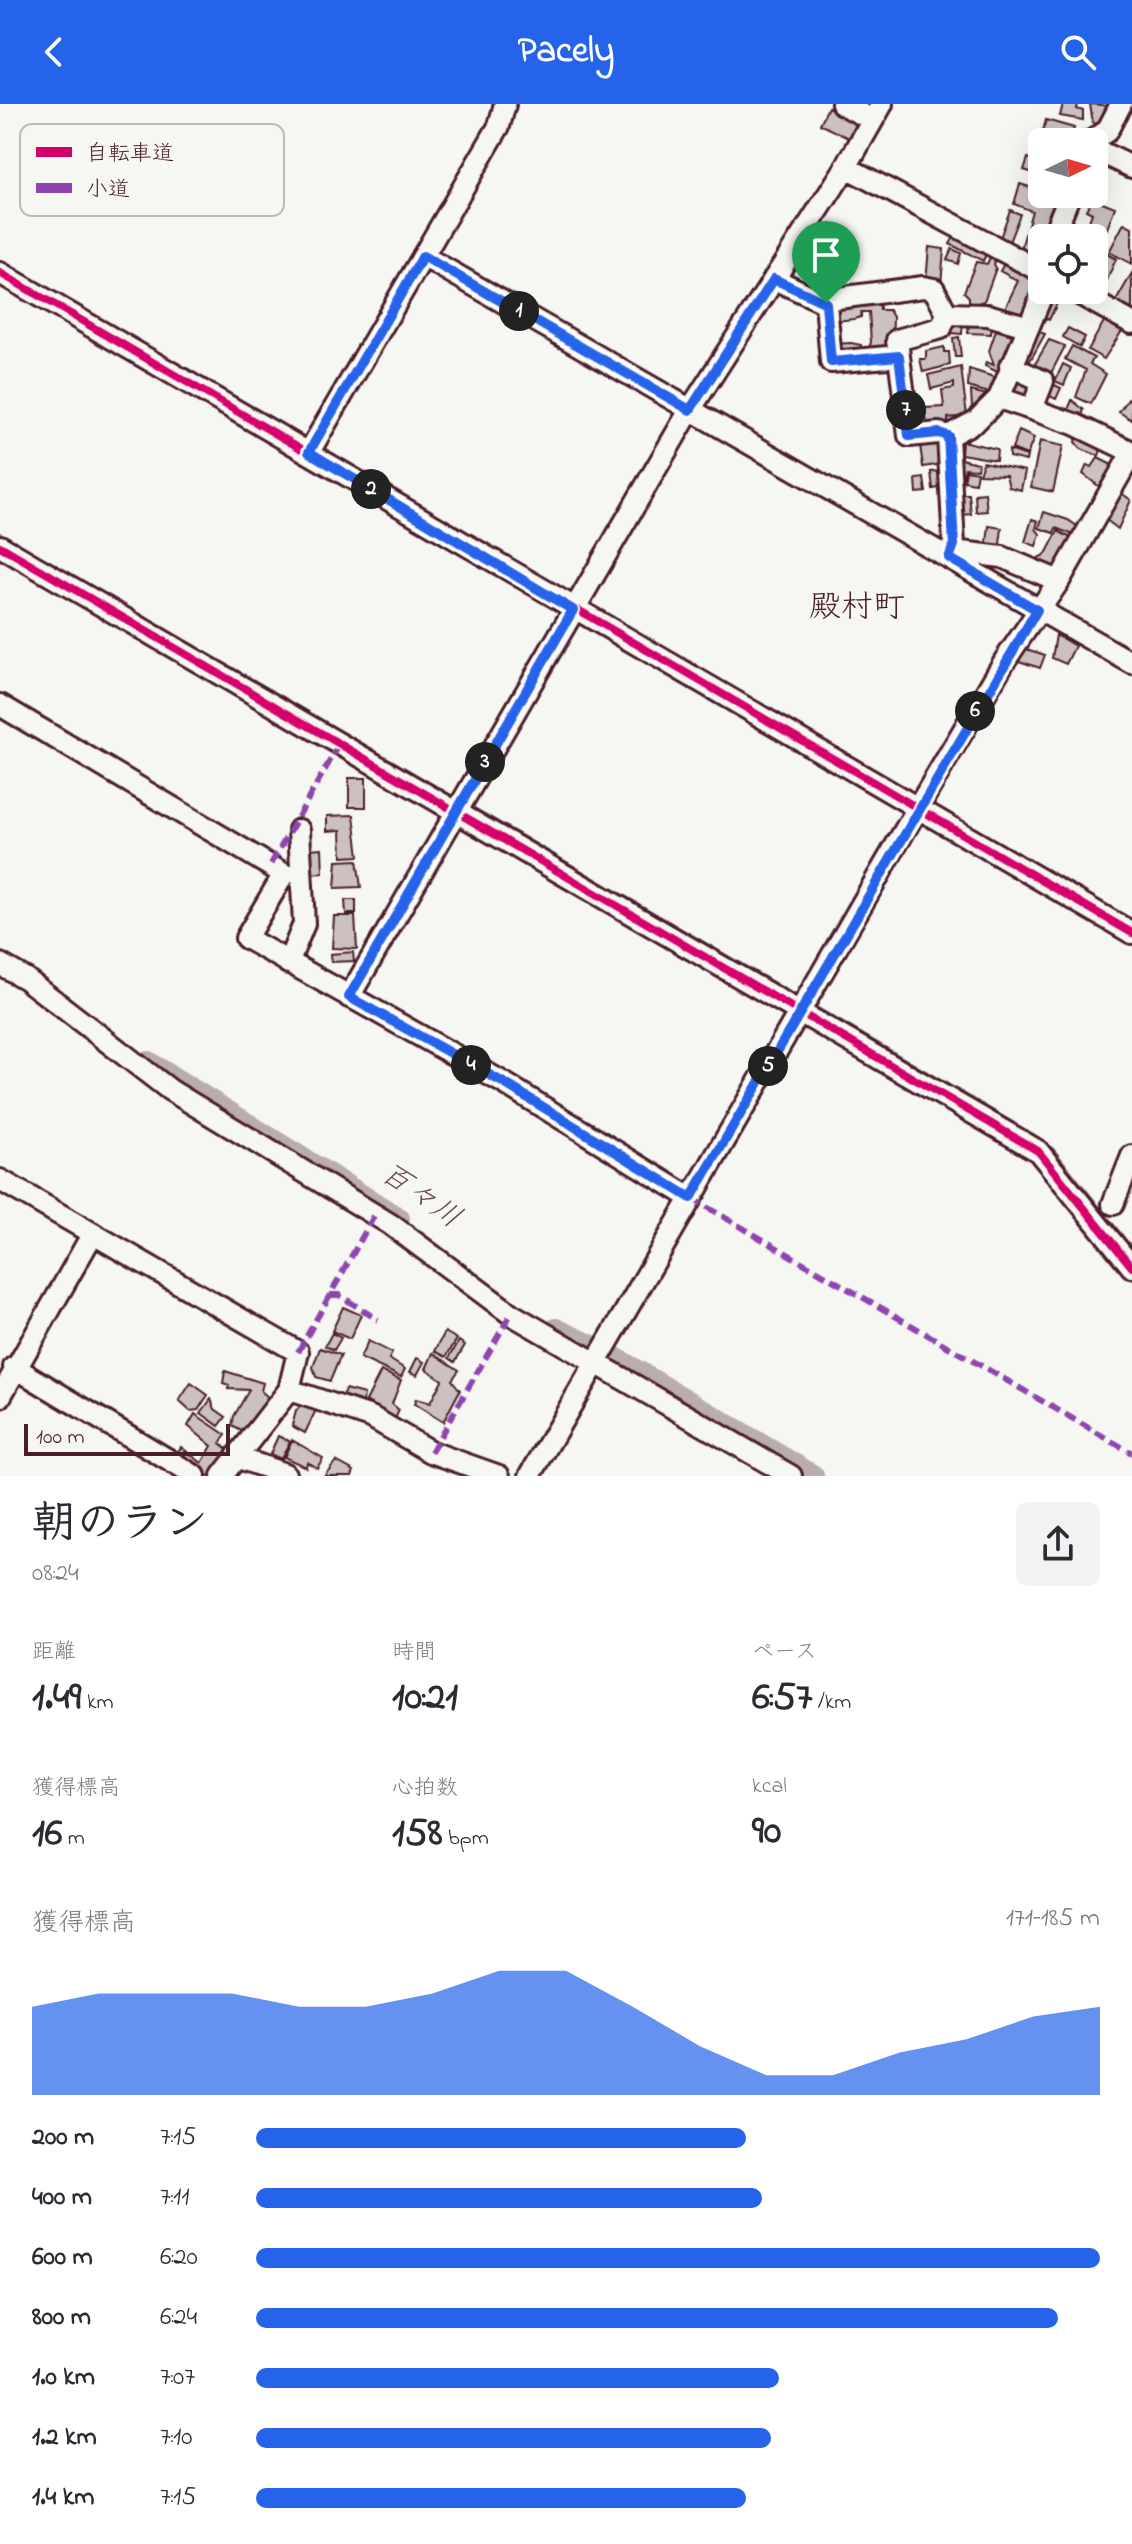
<!DOCTYPE html>
<html lang="ja">
<head>
<meta charset="utf-8">
<style>
  body { margin:0; font-family:"Indie Flower","Klee One",sans-serif; background:#f2f2f3; color:#2b2b33; height:100vh; display:flex; flex-direction:column; font-size:30px; white-space:nowrap }
  * { box-sizing:border-box; margin:0 }
  p { font-size:26px; color:#7c7c81 }
  .icon { flex:none; width:44px; height:44px; fill:none; stroke:currentColor; stroke-width:2; stroke-linecap:round; stroke-linejoin:round }
  .map { position:relative; height:1372px; overflow:hidden }
  .side { display:flex; flex-direction:column; background:#fff; flex:1 }
  .side>* { flex:none }
  .needle { width:52px; rotate:85deg }
  .controls { position:absolute; left:1028px; top:24px; display:grid; gap:16px }
  .controls a { display:grid; place-items:center; width:80px; height:80px; border-radius:12px; background:#fff; box-shadow:0 8px 32px #0002; font-size:40px }
  .scale { position:absolute; left:24px; bottom:20px; width:206px; box-sizing:border-box; padding-left:8px; border:4px solid #4a1f2b; border-top:0; font-size:22px; line-height:28px; white-space:nowrap; color:#4a1f2b; -webkit-text-stroke:6px #f6f6f2; paint-order:stroke }
  .pin { position:absolute; display:grid; place-items:center; width:68px; height:68px; color:#fff; margin:-82px -34px; border-radius:50% 50% 50% 0; rotate:-45deg; box-shadow:0 0 8px #0007 }
  .pin .icon { rotate:45deg }
  .km { position:absolute; width:40px; height:40px; margin:-20px; border-radius:50%; background:#222; color:#fff; font-size:22px; line-height:40px; text-align:center }
  .round { display:grid; place-items:center; flex:none; width:84px; height:84px; border-radius:12px; background:#f2f2f3 }
  .head { display:flex; align-items:center; justify-content:space-between; height:136px; padding:0 32px }
  h1 { font-size:44px; font-weight:700; line-height:60px }
  .stats { display:grid; grid-template-columns:repeat(3,1fr); gap:12px; height:136px; padding:8px 32px }
  .stats div { display:grid; align-content:center }
  .stats b { font-size:40px; font-weight:700 }
  .stats small { font-size:22px; font-weight:400 }
  .stats p { font-size:22px }
  .chart { height:224px; padding:16px 32px }
  .chart p { display:flex; justify-content:space-between }
  .chart svg { width:100%; height:144px; margin-top:8px; fill:#2563eb; opacity:.7 }
  ul { padding:0 32px; list-style:none; font-size:26px }
  li { display:grid; grid-template-columns:128px 96px 1fr; align-items:center; height:60px }
  li i { height:20px; border-radius:10px; background:#2563eb }
  header { display:flex; justify-content:space-between; align-items:center; height:104px; padding:0 32px; background:#2563eb; color:#fff; font-size:36px; font-weight:700 }
  .map>svg:first-child { display:block }
</style>
</head>
<body>
<header><svg class="icon" aria-label="back" viewBox="0 0 24 24"><path d="M15 5l-7 7 7 7"/></svg>Pacely<svg class="icon" aria-label="search" viewBox="0 0 24 24"><circle cx="10" cy="10" r="6"/><path d="M15 15l6 6"/></svg></header>
<div class="map">
<svg width="1132" height="1372" viewBox="0 0 1132 1372">
  <rect width="100%" height="100%" fill="#f6f6f2"/>
  <filter id="ink" filterUnits="userSpaceOnUse"><feTurbulence type="fractalNoise" baseFrequency=".0125" numOctaves="2"/><feDisplacementMap in="SourceGraphic" scale="16" xChannelSelector="R" yChannelSelector="G"/><feConvolveMatrix kernelMatrix="1 2 1 2 8 2 1 2 1" color-interpolation-filters="sRGB"/></filter>
  <g filter="url(#ink)">
    <g fill="none" stroke-linecap="round" stroke-linejoin="round">
      <!-- stream -->
      <path stroke="#8e747a" stroke-width="4" d="M0 430 458 696
        M608 512 632 526
        M469 702 800 895
        M999 740 1036 762
        M811 901 1038 1034 1053 1046 1132 1145"/>
      <!-- river -->
      <path stroke="#bbadae" stroke-width="24" d="M148 959 398 1115
        M556 1226 607 1250 812 1372"/>
    </g>
    <!-- building -->
    <path fill="#ccc1c0" stroke="#4a1f2b" stroke-width="2" d="M1063 0H1078L1077 5 1083 7V16L1060 12Z
      M1090 0 1112 2 1102 22 1093 19Z
      M828 3 857 18 849 34 820 20Z
      M1046 16 1074 24 1072 32 1040 38Z
      M1028 54 1041 59 1037 70 1024 66Z
      M1020 80 1039 86 1042 83V90H1061L1036 154 1020 148 1032 107 1014 100Z
      M1092 94 1115 103 1101 141 1094 139V134H1083L1092 109 1086 106Z
      M1010 106 1020 110 1009 138 1000 134Z
      M1124 119 1132 123V160L1109 148Z
      M956 130 988 146 983 157 950 140Z
      M929 143 944 145 941 181 926 179Z
      M952 145 961 149 958 160 947 156Z
      M992 149 998 150 994 160 996 164 984 197 980 198 981 208H965L964 200H969V193L964 188 976 158 987 160Z
      M1105 149 1116 155 1100 193 1086 186H1094V169Z
      M1007 154 1042 175 1024 216 1004 206 1018 177 1000 167Z
      M1132 169V211L1115 199Z
      M1050 186 1062 189 1049 216 1039 211Z
      M879 194 880 206H889L893 213 892 246 868 248 871 238 869 208H861V213L854 215 836 217 835 200Z
      M1107 212 1125 222 1104 255 1088 246Z
      M951 217 963 218 962 230 950 229Z
      M969 217 992 218 991 230 968 229Z
      M1068 224 1085 233 1080 243 1063 233Z
      M1032 225 1045 230 1026 264 1016 259Z
      M996 226 1012 231 1000 269 985 262 986 258 994 261 989 247Z
      M959 233 961 253H955L953 234Z
      M1049 236 1065 242 1048 275 1031 267Z
      M851 239 861 241 862 251 836 253 835 240Z
      M1072 242 1094 254 1090 260 1106 270 1091 300 1076 293 1086 266 1065 255Z
      M944 243V248H949L950 261 923 268 920 255H926V247Z
      M1063 260 1071 264 1064 281 1055 277Z
      M961 263 967 312 948 314V320L927 321 925 304 944 303 942 286 954 284V279L931 285 928 271Z
      M969 265 997 274 993 290 968 283Z
      M1016 270 1036 279 1028 297 1008 288Z
      M1048 278 1061 284 1056 295 1043 289Z
      M971 287 991 292 980 306 972 303Z
      M1129 294 1132 296V316L1119 308Z
      M1072 296 1084 306 1081 313 1066 311Z
      M1019 327 1034 334 1027 351 1012 345Z
      M1077 333 1101 345 1099 352 1081 345 1075 338Z
      M962 337 997 345 996 356 961 350Z
      M1040 337 1063 342 1053 388 1031 383Z
      M940 338 943 360 923 363 920 341Z
      M1009 346 1027 352 1026 357 1009 353Z
      M957 354 978 359 977 365 965 364 963 373H958Z
      M1098 354 1114 362 1101 384 1083 370 1087 361 1092 363Z
      M983 358 1025 367 1021 386 1009 383 1006 371 979 370Z
      M966 366 977 368 975 379 964 377Z
      M942 367 944 383 933 385 931 368Z
      M924 374 926 388 917 389 916 375Z
      M1120 388 1131 396 1118 425 1105 415 1104 420 1099 417Z
      M985 389 987 407 976 408 975 390Z
      M960 390H969L971 410 962 411Z
      M1044 408 1068 416 1080 424 1076 432 1056 424 1054 429 1039 424Z
      M1032 415 1038 417 1036 425 1040 430 1036 442 1025 438Z
      M989 422 1002 424 999 448 986 446Z
      M1058 427 1071 434 1055 470 1031 458 1046 450Z
      M1056 531 1075 542 1066 560 1052 554Z
      M1023 544 1045 551 1040 564 1019 557Z
      M349 674H366V703H349Z
      M354 711 359 752 342 753 341 726 327 727V712Z
      M322 744 323 769 310 770 309 745Z
      M357 756 361 783 335 784 337 757Z
      M345 796H356V810H346Z
      M334 812H355L357 845 332 844Z
      M353 848 354 857 331 858 330 850Z
      M343 1203 361 1211 350 1235 332 1227Z
      M445 1228 457 1235 446 1253 435 1247Z
      M332 1229 341 1234 334 1246 325 1242Z
      M368 1237 392 1249 389 1255 405 1265 401 1273 360 1254Z
      M459 1237 465 1241 455 1258 449 1254Z
      M320 1244 341 1251 330 1277 316 1273 313 1263Z
      M433 1249 459 1266 452 1276 460 1286 443 1318 414 1300 416 1295 430 1299 442 1276 426 1265Z
      M417 1254 424 1258 417 1271 410 1268Z
      M225 1267 263 1279 261 1287 270 1295 245 1329 232 1322 234 1312 249 1286 228 1285 229 1281 223 1279Z
      M381 1267 401 1276 392 1300 399 1306 395 1315 366 1297Z
      M191 1279 208 1291 198 1306 190 1307 179 1297Z
      M345 1285 364 1290 363 1298 383 1308 342 1297Z
      M211 1295 215 1305 226 1313 219 1322 201 1309Z
      M303 1299 316 1306 305 1329 292 1322 296 1307Z
      M195 1310 226 1331 220 1339 231 1348 214 1372H208L177 1349 181 1343 202 1359 212 1342 188 1322Z
      M278 1332 290 1337 281 1355 270 1350Z
      M292 1336 323 1354 317 1364 307 1358 306 1363 284 1353Z
      M336 1357 354 1367 352 1372H324Z"/>
    <g fill="none" stroke-linecap="round" stroke-linejoin="round">
      <defs>
        <path id="minor" d="M842 0 873 16
          M1090 38 1107 27 1121 0
          M1094 45 1132 63
          M846 63 1042 168
          M1052 134 1070 90
          M423 152 1132 559
          M0 169 1132 829
          M774 175 826 199 831 258 899 252 909 332 939 329 948 332
          M1072 186 1132 219
          M826 199 830 195 923 183 934 185 947 210 988 211 1026 222
          M899 252 897 236 941 224 947 210
          M1010 262 1043 277 1032 305
          M999 294 1074 320 1132 348
          M309 348 499 22 505 0
          M0 442 1038 1047 1132 1163
          M953 447 1002 453 1059 477
          M949 454 954 441 948 332 976 317 999 294 1044 186
          M0 601 284 770 246 834 504 979 691 1094
          M288 859 304 820 299 726
          M0 860 26 875 170 986 390 1120 511 1210 791 1372
          M349 893 690 306 846 63 882 0
          M0 1076 298 1248 289 1286 222 1372
          M1113 1100 1132 1052
          M14 1263 195 1372
          M289 1286 371 1313 431 1348 499 1372
          M0 1293 92 1131
          M236 1353 285 1370
          M530 1372 920 700 1005 556 1059 477 1132 349"/>
      </defs>
      <!-- minor casing -->
      <use href="#minor" stroke="#4a1f2b" stroke-width="26"/>
      <!-- minor -->
      <use href="#minor" stroke="#f6f6f2" stroke-width="20"/>
      <!-- quiet -->
      <path stroke="#8e44ad" stroke-width="6" stroke-dasharray="12 6" stroke-linecap="butt" d="M271 760 339 641
        M691 1094 1132 1349
        M330 1191H339L378 1216
        M298 1248 374 1112
        M431 1348 511 1210"/>
      <defs>
        <path id="cycleway" d="M0 169 1132 829
          M0 442 1038 1047 1132 1163"/>
      </defs>
      <!-- cycleway casing -->
      <use href="#cycleway" stroke="#f6f6f2" stroke-width="13"/>
      <!-- cycleway -->
      <use href="#cycleway" stroke="#d6006c" stroke-width="8"/>
    </g>
  </g>
  <g fill="none" stroke-linecap="round" stroke-linejoin="round" filter="url(#ink)">
    <defs>
      <path id="route" d="M423 152 690 306 774 175 826 199 831 258 899 252 909 332 939 329 948 332 954 441 949 454 1037 506 691 1094 504 979 349 893 573 506 309 348Z"/>
    </defs>
    <!-- route casing -->
    <use href="#route" stroke="#fff" stroke-width="16"/>
    <!-- route -->
    <use href="#route" stroke="#2563eb" stroke-width="10"/>
  </g>
  <g text-anchor="middle" dominant-baseline="central" stroke-width="6" stroke-linejoin="round" paint-order="stroke">
    <!-- water labels -->
    <g font-size="30" font-style="italic" fill="#6c4a52" stroke="#f6f6f2">
      <text transform="translate(420 1093) rotate(35)">百々川</text>
    </g>
    <!-- quarter labels -->
    <g font-size="32" fill="#4a1f2b" stroke="#f6f6f2">
      <text x="857" y="504">殿村町</text>
    </g>
  </g>
  <!-- legend -->
  <rect x="20" y="20" width="264" height="92" rx="12" fill="#f6f6f2" stroke="#c2b6b6" stroke-width="2"/>
  <rect x="36" y="43" width="36" height="10" fill="#d6006c"/>
  <rect x="36" y="79" width="36" height="10" fill="#8e44ad"/>
  <g font-size="22" fill="#4a1f2b">
    <text x="86" y="56">自転車道</text>
    <text x="86" y="92">小道</text>
  </g>
</svg>
<div class="controls">
<a><svg class="needle" viewBox="-14 -14 28 28"><path d="M0-13l5 13h-10z" fill="#e53935"/><path d="M0 13l5-13h-10z" fill="#7c7c81"/></svg></a>
<a><svg class="icon" aria-label="locate" viewBox="0 0 24 24"><circle cx="12" cy="12" r="6"/><path d="M12 2v4M12 18v4M2 12h4M18 12h4"/></svg></a>
</div>
<div class="scale">100 m</div>
<div class="pin" style="left:826px;top:199px;background:#1e9e55"><svg class="icon" aria-label="arrive" viewBox="0 0 24 24"><path d="M6 21V4h12l-3 4 3 4H6"/></svg></div>
<b class="km" style="left:519px;top:207px">1</b>
<b class="km" style="left:371px;top:385px">2</b>
<b class="km" style="left:485px;top:658px">3</b>
<b class="km" style="left:471px;top:961px">4</b>
<b class="km" style="left:768px;top:962px">5</b>
<b class="km" style="left:975px;top:607px">6</b>
<b class="km" style="left:906px;top:306px">7</b>
</div>
<section class="side">
<div class="head"><div><h1>朝のラン</h1><p>08:24</p></div><a class="round"><svg class="icon" aria-label="share" viewBox="0 0 24 24"><path d="M12 15V3M7 8l5-5 5 5M5 13v7h14v-7"/></svg></a></div>
<div class="stats">
<div><p>距離</p><b>1.49<small> km</small></b></div>
<div><p>時間</p><b>10:21</b></div>
<div><p>ペース</p><b>6:57<small> /km</small></b></div>
</div>
<div class="stats">
<div><p>獲得標高</p><b>16<small> m</small></b></div>
<div><p>心拍数</p><b>158<small> bpm</small></b></div>
<div><p>kcal</p><b>90</b></div>
</div>
<div class="chart"><p><span>獲得標高</span>171–185 m</p>
<svg viewBox="0 0 160 44" preserveAspectRatio="none"><path d="M0 44V17L10 13L20 13L30 13L40 17L50 17L60 13L70 6L80 6L90 17L100 29L110 38L120 38L130 31L140 27L150 20L160 17V44z"/></svg>
</div>
<ul>
<li><b>200 m</b>7:15<i style="width:58%"></i></li>
<li><b>400 m</b>7:11<i style="width:60%"></i></li>
<li><b>600 m</b>6:20<i style="width:100%"></i></li>
<li><b>800 m</b>6:24<i style="width:95%"></i></li>
<li><b>1.0 km</b>7:07<i style="width:62%"></i></li>
<li><b>1.2 km</b>7:10<i style="width:61%"></i></li>
<li><b>1.4 km</b>7:15<i style="width:58%"></i></li>
</ul>
</section>
</body>
</html>
